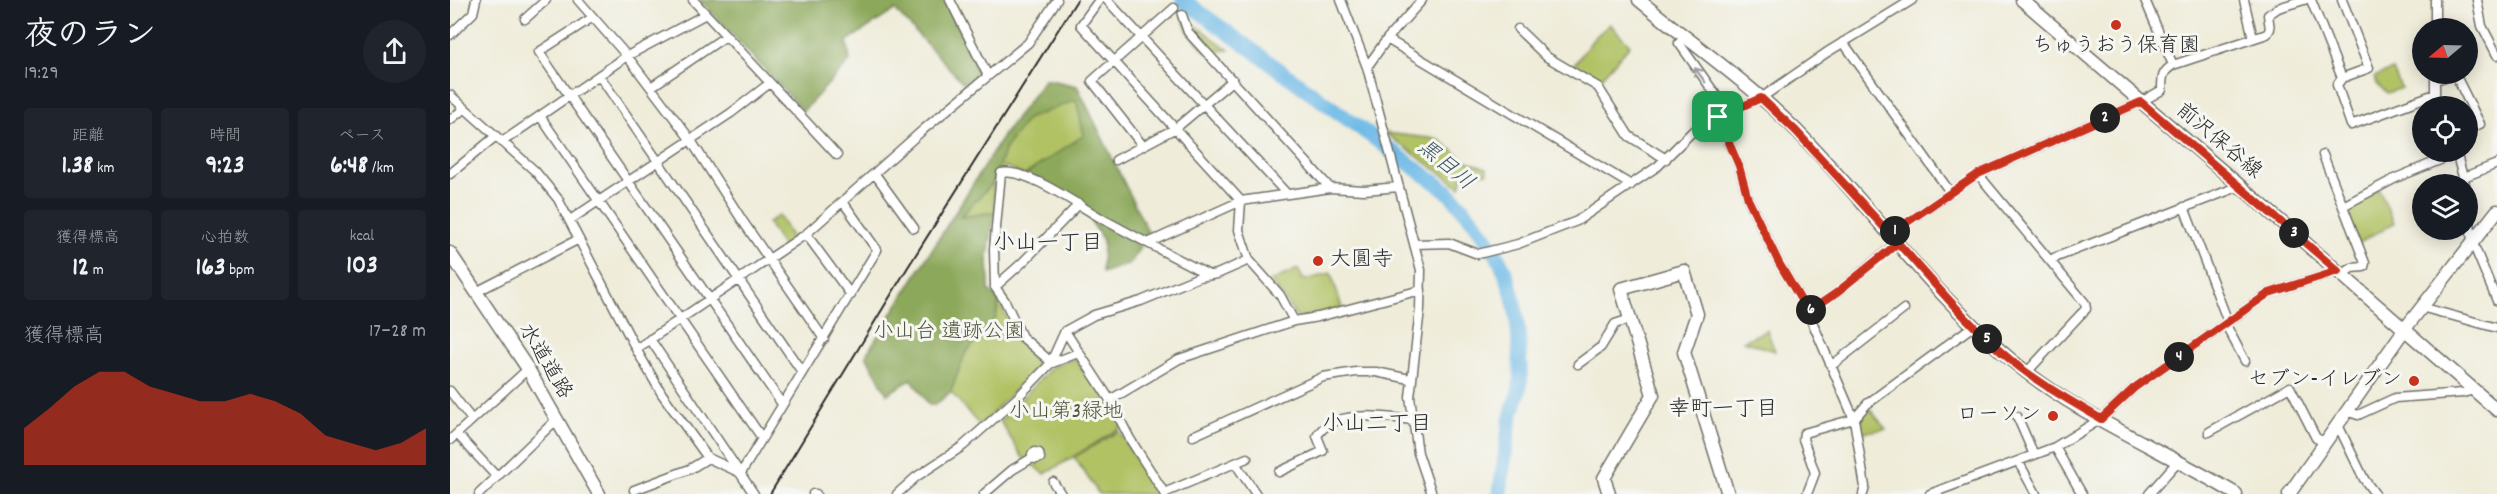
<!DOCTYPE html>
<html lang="ja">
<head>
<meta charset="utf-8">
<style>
  body { margin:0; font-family:Dekko,"Klee One",sans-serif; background:#20242c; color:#f1f3f6; height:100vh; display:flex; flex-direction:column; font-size:22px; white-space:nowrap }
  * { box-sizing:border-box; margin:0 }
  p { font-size:20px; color:#9ea1a6 }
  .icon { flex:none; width:33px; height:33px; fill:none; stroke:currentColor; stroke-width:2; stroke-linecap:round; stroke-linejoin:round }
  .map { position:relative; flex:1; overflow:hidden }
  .sheet { display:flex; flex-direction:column; background:#171b24; width:450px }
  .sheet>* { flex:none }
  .needle { width:39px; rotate:251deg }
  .fabs { position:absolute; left:1962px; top:18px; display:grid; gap:12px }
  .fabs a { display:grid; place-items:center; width:66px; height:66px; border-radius:50%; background:#171b24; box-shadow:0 3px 15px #0003; font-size:30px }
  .pin { position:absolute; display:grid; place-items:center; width:51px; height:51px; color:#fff; margin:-26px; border-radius:12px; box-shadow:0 3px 9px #0006 }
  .km { position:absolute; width:30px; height:30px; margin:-15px; border-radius:50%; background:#222; color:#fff; font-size:16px; line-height:30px; text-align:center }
  .round { display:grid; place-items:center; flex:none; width:63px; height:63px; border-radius:32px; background:#20242c }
  .head { display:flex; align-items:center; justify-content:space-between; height:102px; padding:0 24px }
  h1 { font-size:33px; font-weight:800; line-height:45px }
  .figures { display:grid; grid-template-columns:repeat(3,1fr); gap:9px; height:102px; padding:6px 24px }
  .figures div { display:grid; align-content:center; border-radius:6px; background:#20242c; text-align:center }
  .figures b { font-size:26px; font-weight:800 }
  .figures small { font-size:16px; font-weight:400 }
  .figures p { font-size:16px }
  .chart { height:168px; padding:12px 24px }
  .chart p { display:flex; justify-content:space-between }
  .chart svg { width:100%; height:108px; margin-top:6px; fill:#c8321e; opacity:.7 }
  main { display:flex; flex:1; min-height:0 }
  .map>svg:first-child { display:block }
</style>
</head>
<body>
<main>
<section class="sheet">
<div class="head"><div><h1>夜のラン</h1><p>19:29</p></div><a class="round"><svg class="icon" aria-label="share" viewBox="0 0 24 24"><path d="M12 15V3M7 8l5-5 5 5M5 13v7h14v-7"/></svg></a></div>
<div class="figures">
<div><p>距離</p><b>1.38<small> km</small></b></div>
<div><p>時間</p><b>9:23</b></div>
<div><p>ペース</p><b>6:48<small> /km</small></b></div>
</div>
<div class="figures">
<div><p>獲得標高</p><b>12<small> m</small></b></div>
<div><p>心拍数</p><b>163<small> bpm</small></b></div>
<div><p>kcal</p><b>103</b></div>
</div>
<div class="chart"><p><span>獲得標高</span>17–28 m</p>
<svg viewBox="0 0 160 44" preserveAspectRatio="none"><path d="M0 44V29L10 21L20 12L30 6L40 6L50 12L60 15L70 18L80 18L90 15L100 18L110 23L120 32L130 35L140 38L150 35L160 29V44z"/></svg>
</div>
</section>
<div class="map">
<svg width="2047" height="494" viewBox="0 0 2047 494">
  <rect width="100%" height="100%" fill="#f6f6f2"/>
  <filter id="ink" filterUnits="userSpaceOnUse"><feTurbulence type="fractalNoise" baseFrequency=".0167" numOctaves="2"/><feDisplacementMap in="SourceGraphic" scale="12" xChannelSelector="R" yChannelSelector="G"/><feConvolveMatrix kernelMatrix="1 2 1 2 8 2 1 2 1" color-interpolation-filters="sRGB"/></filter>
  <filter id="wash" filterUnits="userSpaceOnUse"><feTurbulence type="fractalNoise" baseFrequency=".008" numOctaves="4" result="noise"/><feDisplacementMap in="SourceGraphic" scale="24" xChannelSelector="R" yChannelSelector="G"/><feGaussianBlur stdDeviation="1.35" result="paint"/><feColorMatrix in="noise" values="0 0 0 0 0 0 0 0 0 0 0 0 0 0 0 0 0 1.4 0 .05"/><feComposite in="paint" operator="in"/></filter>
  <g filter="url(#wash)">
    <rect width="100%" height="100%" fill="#efecd9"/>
    <!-- green -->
    <path fill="#b1c265" stroke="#6e7648" stroke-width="1.5" d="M732 15 779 50 756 52 738 32Z
      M1160 24 1180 45 1150 79 1123 66 1144 38Z
      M1943 70 1951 88 1937 93 1927 84 1924 77Z
      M595 79 627 86 698 232 681 263 652 273 653 240 628 200 554 166 543 183 545 212 538 255 539 290 549 301 565 335 594 360 530 426 501 392 485 405H479L462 379 437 394 416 355 555 133Z
      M935 133 988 139 1015 160 1037 168V173L1013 175 1010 187Z
      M1929 189 1944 223 1908 244 1896 207Z
      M329 215 343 240 333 247 318 223Z
      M848 269 853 279 856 280 881 273 892 308 847 318 821 281Z
      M1317 330 1325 351 1293 341Z
      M625 358 657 401 672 427 595 474 573 458 550 421 602 367Z
      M1419 408 1436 429 1411 433C1409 421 1411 417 1419 408Z
      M669 431 707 494H649L624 457Z"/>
    <!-- forest -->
    <path fill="#8ca85a" stroke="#5c6a42" stroke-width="1.5" d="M250 0H495L533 76 513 83 445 10 397 41 400 61 353 111Z
      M595 79 627 86 698 232 681 263 652 273 653 240 628 200 576 174 634 135 626 100 577 119 555 148 543 183 510 217 545 212 538 255 539 290 549 301 546 318 515 354 501 391 485 405H479L462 379 437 394 416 355 555 133Z"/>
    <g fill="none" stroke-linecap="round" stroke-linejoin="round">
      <!-- river -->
      <path stroke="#6ebae7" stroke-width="15" d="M733 0 997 191C1045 242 1068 278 1069 349 1070 361 1071 374 1070 386 1068 398 1062 409 1060 421 1056 445 1053 470 1050 494"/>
    </g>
  </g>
  <g filter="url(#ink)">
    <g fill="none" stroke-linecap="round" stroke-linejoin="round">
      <defs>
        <path id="street" d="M128 0 177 56 240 139 292 220 374 339
          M243 0 387 155
          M500 0 537 74
          M649 0 631 25 791 201 789 230 799 260 830 295 844 321
          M657 0 837 194
          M891 0 917 67 971 270 970 309 960 397 968 453 982 494
          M1695 0 1723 65
          M1794 0 1803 38
          M1861 0 1892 78
          M1892 0 1919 68 1892 78 1887 85 1901 125 1985 94
          M1985 0V28
          M2027 0 2032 26 2047 55
          M732 15 738 32 880 188
          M143 17 89 52 332 404
          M75 19 96 0
          M1068 29 1097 57 1148 87 1179 136 1216 159
          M0 35 23 13 26 0
          M1235 37 1229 43 1278 112
          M937 39 1181 185
          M1393 42 1500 192
          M917 67 937 39 972 0
          M1985 74V94L1989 106
          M149 75 352 372
          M1985 80 2005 74 2030 124 2018 129
          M201 87 276 36
          M0 95 85 171 108 199 186 349 212 394 258 458 291 473
          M90 116 312 438
          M1268 117 1289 166 1298 199 1329 263 1358 312 1404 419 1415 487 1413 494
          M0 120 15 108
          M52 142 177 56 256 14
          M693 146 642 81 724 8
          M2006 152 2015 184
          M1873 155 1915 263 1914 267 1902 268 1891 275
          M666 160 726 128 783 80
          M0 174 46 136
          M425 174 464 228
          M1528 174 1635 303 1636 309 1630 315 1577 372
          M2014 177 2047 164
          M2018 204 2022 241 2047 301
          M1893 206 1946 178 2007 153
          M1734 207 1778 322
          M120 220 281 113 320 83
          M356 234 401 295
          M1440 234 1528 174 1691 102 1712 90C1712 77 1712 72 1723 65L1817 34 1820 29 1818 15 1828 8 1854 0
          M698 243 791 201 880 188 914 190 949 187
          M965 244 999 243 1028 254 1068 244 1127 221 1208 166 1242 132 1278 112 1311 98 1376 53 1462 0
          M1599 260 1790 186
          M545 287 573 262 629 204
          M26 292 129 239
          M1971 307 2047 328
          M1358 312 1386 293 1447 243
          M1776 325 1795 361
          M200 339 304 494
          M186 349 356 234 474 129 578 43 607 0
          M601 362 572 337 555 301 545 287 544 249 551 173C578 167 635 211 660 223 693 241 726 258 759 275
          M600 364 628 353
          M1128 364 1151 347 1165 324 1180 319
          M1381 366 1454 309
          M0 391 22 420
          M660 400 729 359 844 321 868 317 971 290
          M1897 411 1908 415 1945 398 2013 393 2024 390
          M1567 416 1584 455
          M1888 425 1914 479 1925 494
          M1759 432 1840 387 1866 438 1875 442
          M7 434 47 477
          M743 436 873 377 906 372H926L960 379
          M0 440 78 369
          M1605 447 1632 494
          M1568 461 1586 494
          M785 463 806 494
          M829 472 873 451 867 436C883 408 936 417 963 420
          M291 473 427 250 393 202
          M603 482 611 494
          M184 490 240 469 258 458
          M714 493 797 458
          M29 494 106 420
          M363 494H366
          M447 494 466 477 513 446 567 398 600 364 615 331
          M534 494 562 470 582 458V454L585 452 589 453 590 458 586 459 582 458
          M715 494 680 439 660 400 615 331 644 315 691 301 749 277 767 274 799 260
          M1357 494 1365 473 1353 439 1354 433 1404 419 1417 404 1523 326
          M1480 494 1605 447 1651 419 1684 388 1819 293 1888 271
          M1699 494 1728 461"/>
        <path id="secondary" d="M1189 0C1241 43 1298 82 1346 130 1419 204 1480 292 1560 359 1627 416 1712 449 1786 494
          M1572 0 1790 186 2047 410
          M0 253 78 369 149 494
          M1159 494 1154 478 1203 395 1171 289 1234 271 1247 314 1234 352 1278 494
          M1839 494 1954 330 2047 211"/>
      </defs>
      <!-- street casing -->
      <use href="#street" stroke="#706f68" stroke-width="11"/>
      <!-- secondary casing -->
      <use href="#secondary" stroke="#706f68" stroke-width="15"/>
      <!-- street -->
      <use href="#street" stroke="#fff" stroke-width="8"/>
      <!-- secondary -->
      <use href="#secondary" stroke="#fff" stroke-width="12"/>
      <!-- rail -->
      <path stroke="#2b2b2b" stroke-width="2" d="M320 494 458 267 627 0"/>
    </g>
    <!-- one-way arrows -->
    <defs><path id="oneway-shaft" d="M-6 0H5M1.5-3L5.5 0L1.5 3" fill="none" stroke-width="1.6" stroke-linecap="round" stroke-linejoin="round" transform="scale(1.5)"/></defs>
    <use stroke="#a0a0a0" href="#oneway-shaft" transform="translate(1250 75) rotate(-126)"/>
  </g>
  <g fill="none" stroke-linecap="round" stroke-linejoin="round" filter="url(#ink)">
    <defs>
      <path id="route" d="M1311 98 1346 131 1440 234 1528 174 1691 102 1888 271 1819 293 1684 388 1651 419C1621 401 1590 384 1563 362 1520 327 1485 284 1448 243L1386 293 1358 312 1329 263 1298 199 1289 166 1268 117Z"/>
    </defs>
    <!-- route casing -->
    <use href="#route" stroke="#fff" stroke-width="12"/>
    <!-- route -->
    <use href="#route" stroke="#c8321e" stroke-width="8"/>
  </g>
  <!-- markers -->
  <g fill="#c8321e" stroke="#f6f6f2" stroke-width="2">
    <circle cx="1666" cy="25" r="6"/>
    <circle cx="868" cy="261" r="6"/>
    <circle cx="1964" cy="381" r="6"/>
    <circle cx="1603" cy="416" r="6"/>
  </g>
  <g text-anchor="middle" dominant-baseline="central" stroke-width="6" stroke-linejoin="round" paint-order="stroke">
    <!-- poi labels -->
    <g font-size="21" fill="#2b2b2b" stroke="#f6f6f2" text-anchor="end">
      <text x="1666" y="47" text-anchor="middle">ちゅうおう保育園</text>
      <text x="880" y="261" text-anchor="start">大圓寺</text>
      <text x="1952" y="381">セブン-イレブン</text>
      <text x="1591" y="416">ローソン</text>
    </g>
    <!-- street labels -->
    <g font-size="21" fill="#2b2b2b" stroke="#f6f6f2">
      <text transform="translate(1768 142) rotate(40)">前沢保谷線</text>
      <text transform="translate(94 362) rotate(59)">水道道路</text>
    </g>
    <!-- park labels -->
    <g font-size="21" fill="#53583c" stroke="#f6f6f2">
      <text x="499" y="333">小山台 遺跡公園</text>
      <text x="616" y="413">小山第3緑地</text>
    </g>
    <!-- water labels -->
    <g font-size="22" font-style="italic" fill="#3f5663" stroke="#f6f6f2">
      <text transform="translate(995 166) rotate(40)">黒目川</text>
    </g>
    <!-- neighbourhood labels -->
    <g font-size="22" fill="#2b2b2b" stroke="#f6f6f2">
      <text x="598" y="244">小山一丁目</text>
      <text x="1273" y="410">幸町一丁目</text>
      <text x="927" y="425">小山二丁目</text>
    </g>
  </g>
</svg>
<div class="fabs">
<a><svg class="needle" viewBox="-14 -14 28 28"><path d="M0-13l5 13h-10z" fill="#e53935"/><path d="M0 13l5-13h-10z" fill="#9ea1a6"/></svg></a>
<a><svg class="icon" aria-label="locate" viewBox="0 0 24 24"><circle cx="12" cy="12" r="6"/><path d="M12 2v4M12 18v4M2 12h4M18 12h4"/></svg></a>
<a><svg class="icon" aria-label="layers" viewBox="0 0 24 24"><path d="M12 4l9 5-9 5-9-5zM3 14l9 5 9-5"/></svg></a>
</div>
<div class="pin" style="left:1268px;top:117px;background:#1e9e55"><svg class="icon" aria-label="arrive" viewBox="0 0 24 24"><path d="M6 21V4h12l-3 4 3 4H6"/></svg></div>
<b class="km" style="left:1445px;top:231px">1</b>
<b class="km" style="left:1655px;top:118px">2</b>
<b class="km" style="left:1844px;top:233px">3</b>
<b class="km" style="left:1729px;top:357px">4</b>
<b class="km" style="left:1537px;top:339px">5</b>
<b class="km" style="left:1361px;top:310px">6</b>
</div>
</main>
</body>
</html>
